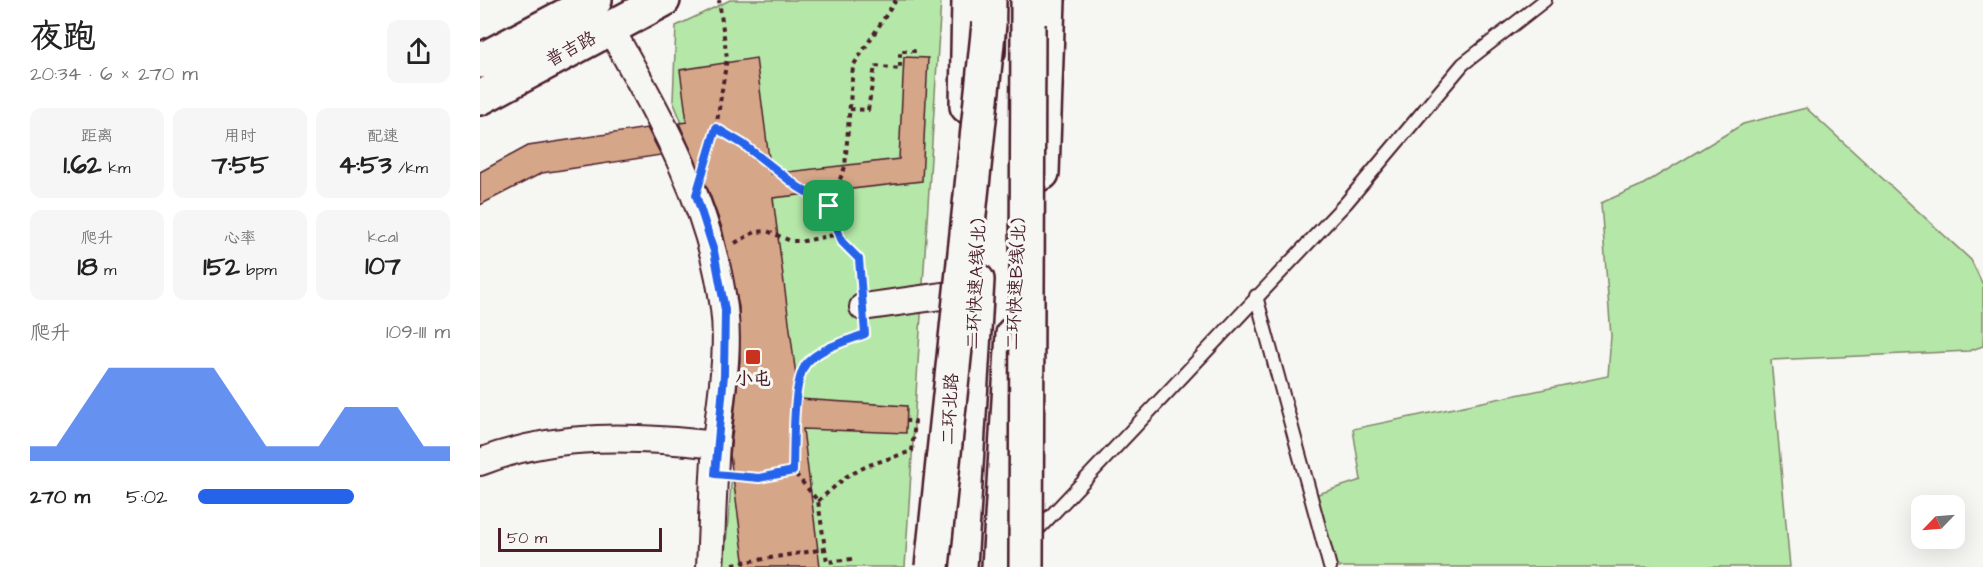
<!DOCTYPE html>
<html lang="zh">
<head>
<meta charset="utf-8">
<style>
  body { margin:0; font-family:"Architects Daughter","LXGW WenKai TC",sans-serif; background:#f6f6f6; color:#222; height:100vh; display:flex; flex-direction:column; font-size:22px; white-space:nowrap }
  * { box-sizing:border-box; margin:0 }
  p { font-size:20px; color:#767676 }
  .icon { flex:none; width:33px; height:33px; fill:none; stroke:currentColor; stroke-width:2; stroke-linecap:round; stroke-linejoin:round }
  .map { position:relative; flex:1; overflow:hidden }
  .details { display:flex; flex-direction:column; background:#fff; width:480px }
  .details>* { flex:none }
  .needle { width:39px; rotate:245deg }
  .controls { position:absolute; left:1431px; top:495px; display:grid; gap:12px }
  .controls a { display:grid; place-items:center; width:54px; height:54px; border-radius:12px; background:#fff; box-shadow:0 6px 24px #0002; font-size:30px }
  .scale { position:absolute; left:18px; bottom:15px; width:164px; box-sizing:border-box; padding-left:6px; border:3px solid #4a1f2b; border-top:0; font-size:16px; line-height:21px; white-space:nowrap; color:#4a1f2b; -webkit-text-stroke:4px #f6f6f2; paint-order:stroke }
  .pin { position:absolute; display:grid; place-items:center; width:51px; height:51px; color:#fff; margin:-26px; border-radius:12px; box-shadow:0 3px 9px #0006 }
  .round { display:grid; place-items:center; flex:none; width:63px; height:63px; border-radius:12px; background:#f6f6f6 }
  .summary { display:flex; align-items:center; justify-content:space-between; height:102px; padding:0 30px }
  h1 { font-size:33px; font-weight:700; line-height:45px }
  .stats { display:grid; grid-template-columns:repeat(3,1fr); gap:9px; height:102px; padding:6px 30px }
  .stats div { display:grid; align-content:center; border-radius:12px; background:#f6f6f6; text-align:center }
  .stats b { font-size:26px; font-weight:700 }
  .stats small { font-size:16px; font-weight:400 }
  .stats p { font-size:16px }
  .chart { height:168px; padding:12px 30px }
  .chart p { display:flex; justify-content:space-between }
  .chart svg { width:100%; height:108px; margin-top:6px; fill:#2563eb; opacity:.7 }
  ul { padding:0 30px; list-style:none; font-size:20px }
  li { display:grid; grid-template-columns:96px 72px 1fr; align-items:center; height:45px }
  li i { height:15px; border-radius:8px; background:#2563eb }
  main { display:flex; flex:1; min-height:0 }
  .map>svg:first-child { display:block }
</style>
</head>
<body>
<main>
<section class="details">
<div class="summary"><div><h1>夜跑</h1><p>20:34 · 6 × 270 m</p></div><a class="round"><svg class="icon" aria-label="share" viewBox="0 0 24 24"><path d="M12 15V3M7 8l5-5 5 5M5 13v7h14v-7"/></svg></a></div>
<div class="stats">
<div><p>距离</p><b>1.62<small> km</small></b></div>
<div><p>用时</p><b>7:55</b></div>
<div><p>配速</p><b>4:53<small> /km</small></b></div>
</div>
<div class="stats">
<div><p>爬升</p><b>18<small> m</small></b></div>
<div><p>心率</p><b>152<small> bpm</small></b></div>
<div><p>kcal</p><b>107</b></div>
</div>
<div class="chart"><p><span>爬升</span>109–111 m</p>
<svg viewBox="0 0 160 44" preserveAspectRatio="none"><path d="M0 44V38L10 38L20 22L30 6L40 6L50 6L60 6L70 6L80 22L90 38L100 38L110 38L120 22L130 22L140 22L150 38L160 38V44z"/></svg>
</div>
<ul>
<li><b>270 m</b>5:02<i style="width:62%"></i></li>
</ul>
</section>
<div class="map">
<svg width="1503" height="567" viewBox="0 0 1503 567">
  <rect width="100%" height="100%" fill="#f6f6f2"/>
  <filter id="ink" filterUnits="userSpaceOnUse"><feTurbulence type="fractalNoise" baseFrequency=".0167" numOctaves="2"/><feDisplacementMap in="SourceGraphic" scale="12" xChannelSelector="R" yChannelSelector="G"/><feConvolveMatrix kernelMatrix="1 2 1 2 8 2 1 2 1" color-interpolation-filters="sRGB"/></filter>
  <g filter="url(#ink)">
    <!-- green -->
    <path fill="#b5e8a8" stroke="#80846a" stroke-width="1.5" d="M250 0H461L425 567H244L263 346 246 231 193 101 196 26Z
      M1326 108 1491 260 1503 285V346L1489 351 1291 360 1310 567H856L835 495 881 480 873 429 1128 376 1131 336 1121 203 1162 185 1263 124Z"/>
    <!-- building -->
    <path fill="#d6a689" stroke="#4a1f2b" stroke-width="1.5" d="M424 57 448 58 442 181 293 198 319 399 427 406 426 433 323 429 340 567H265L250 455 260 360 259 307 242 228 229 192 199 123 207 122 200 70 276 58 291 174 419 159Z
      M167 128 181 155 62 173 0 205V172L48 146Z"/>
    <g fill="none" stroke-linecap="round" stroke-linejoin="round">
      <defs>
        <path id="lane" d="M776 296 850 567
          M551 537 866 203 983 64 1065 0"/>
        <path id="street" d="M130 28C180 117 231 205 244 308 250 353 240 400 236 444 233 485 232 526 230 567
          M383 307 476 294
          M0 462C76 432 157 436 236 445"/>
        <path id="primary" d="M0 61 115 0
          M0 98 183 0
          M487 106 489 0
          M562 173 568 0"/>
        <path id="highway" d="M508 52 509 0
          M548 52V0
          M480 567 497 280
          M519 567 533 334"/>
      </defs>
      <!-- lane casing -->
      <use href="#lane" stroke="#4a1f2b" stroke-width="16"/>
      <!-- street casing -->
      <use href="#street" stroke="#4a1f2b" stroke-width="30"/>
      <!-- primary casing -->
      <use href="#primary" stroke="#4a1f2b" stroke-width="38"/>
      <!-- highway casing -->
      <use href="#highway" stroke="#4a1f2b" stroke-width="38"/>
      <!-- path -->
      <path stroke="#4a1f2b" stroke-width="4" stroke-dasharray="4.5 4.5" stroke-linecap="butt" d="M370 109 388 110 395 66 420 69V51H434L433 57
        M236 128C275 151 310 182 349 206
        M225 162 236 128 247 58 239 0
        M255 243 275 232 287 231 311 241H324L359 234
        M381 285 379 259 362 242 349 206 365 167 373 66 416 0
        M255 476 279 478 313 471
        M338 501 367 476 389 465 432 451 435 421H427
        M372 559 347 562 338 501 313 471C314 446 312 382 326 364 339 348 367 342 385 334L384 329
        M253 564 345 549"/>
      <!-- lane -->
      <use href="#lane" stroke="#f6f6f2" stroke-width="12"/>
      <!-- street -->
      <use href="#street" stroke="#f6f6f2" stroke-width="26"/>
      <!-- primary -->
      <use href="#primary" stroke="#f6f6f2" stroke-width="33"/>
      <!-- highway -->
      <use href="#highway" stroke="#f6f6f2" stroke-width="33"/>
      <defs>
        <path id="highway-bridge" d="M452 567 509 24
          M546 567 548 24"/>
      </defs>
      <!-- highway-bridge casing -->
      <use href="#highway-bridge" stroke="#4a1f2b" stroke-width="38" stroke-linecap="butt"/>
      <!-- highway-bridge -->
      <use href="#highway-bridge" stroke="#f6f6f2" stroke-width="33"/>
    </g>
  </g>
  <g fill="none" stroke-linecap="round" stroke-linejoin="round" filter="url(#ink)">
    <defs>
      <path id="route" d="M236 128 263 144 318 187 349 206 362 242 379 259 385 334C367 341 339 348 326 364 312 382 314 446 313 471L279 478 235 474 244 375 245 310 234 251 216 195Z"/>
    </defs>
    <!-- route casing -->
    <use href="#route" stroke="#fff" stroke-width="12"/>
    <!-- route -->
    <use href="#route" stroke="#2563eb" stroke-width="8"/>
  </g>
  <!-- markers -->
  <rect fill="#c8321e" stroke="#f6f6f2" stroke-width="2" x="265" y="349" width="16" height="16" rx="3"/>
  <g text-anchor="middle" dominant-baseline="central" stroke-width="6" stroke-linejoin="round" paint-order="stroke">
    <!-- street labels -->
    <g font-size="18" fill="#4a1f2b" stroke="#f6f6f2">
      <text transform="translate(91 49) rotate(-28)">普吉路</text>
      <text transform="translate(496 284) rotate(-87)">二环快速A线(北)</text>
      <text transform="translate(536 284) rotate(-87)">二环快速B线(北)</text>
      <text transform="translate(470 409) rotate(-87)">二环北路</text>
    </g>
    <!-- poi labels -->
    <g font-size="18" font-weight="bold" fill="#4a1f2b" stroke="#f6f6f2">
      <text x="273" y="379">小屯</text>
    </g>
  </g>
</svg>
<div class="controls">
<a><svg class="needle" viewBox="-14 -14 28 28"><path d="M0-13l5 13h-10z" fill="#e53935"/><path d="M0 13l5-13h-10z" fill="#767676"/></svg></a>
</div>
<div class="scale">50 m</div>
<div class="pin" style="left:349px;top:206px;background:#1e9e55"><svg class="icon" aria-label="arrive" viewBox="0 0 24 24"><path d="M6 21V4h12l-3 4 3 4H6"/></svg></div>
</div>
</main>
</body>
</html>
